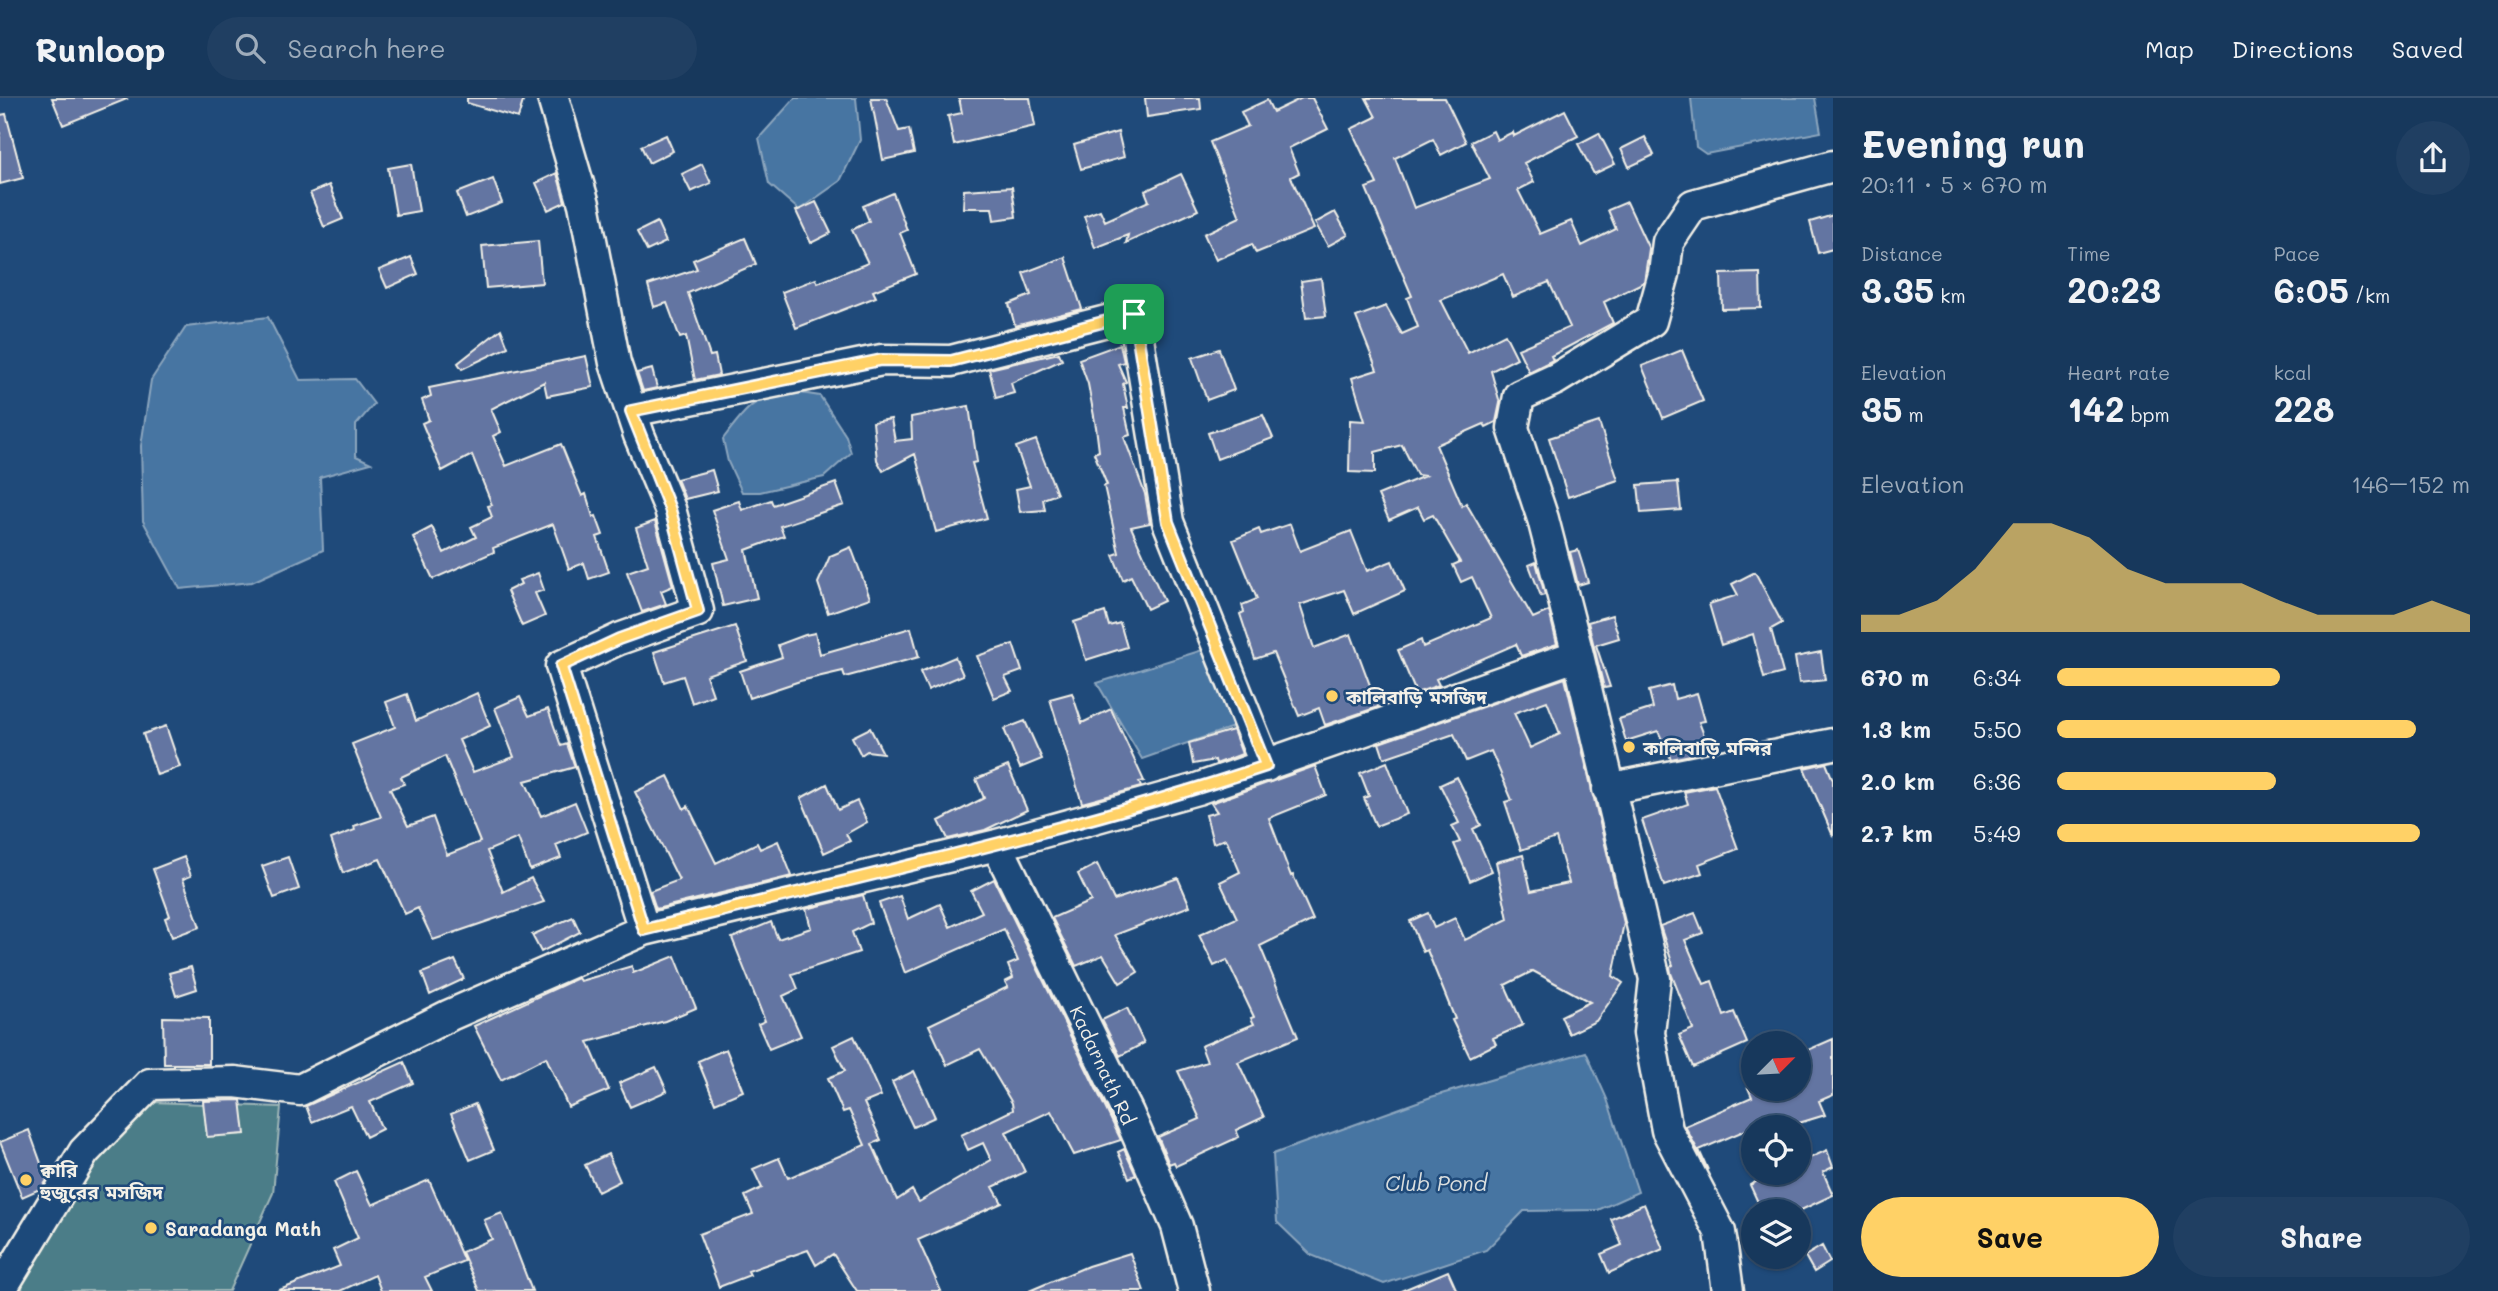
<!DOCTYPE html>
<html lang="en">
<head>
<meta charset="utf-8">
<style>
  body { margin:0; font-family:Mali,"Noto Sans Bengali",sans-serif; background:#203f62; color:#f1f3f6; height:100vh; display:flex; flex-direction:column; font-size:26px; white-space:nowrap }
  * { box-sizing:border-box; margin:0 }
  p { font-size:23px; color:#9eacbb }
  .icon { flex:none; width:38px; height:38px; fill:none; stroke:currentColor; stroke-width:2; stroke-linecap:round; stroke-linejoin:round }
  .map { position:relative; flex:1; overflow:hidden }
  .panel { display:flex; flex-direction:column; background:#17385c; width:665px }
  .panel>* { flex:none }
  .needle { width:46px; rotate:66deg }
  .tools { position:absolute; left:1741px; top:933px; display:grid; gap:14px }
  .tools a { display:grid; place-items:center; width:70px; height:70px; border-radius:50%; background:#17385c; box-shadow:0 2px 5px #0004,0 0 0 2px #365272; font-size:35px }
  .pin { position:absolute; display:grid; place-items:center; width:60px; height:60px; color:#fff; margin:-30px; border-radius:14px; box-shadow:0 4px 10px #0006 }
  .round { display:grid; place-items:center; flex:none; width:74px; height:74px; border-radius:37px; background:#203f62 }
  .head { display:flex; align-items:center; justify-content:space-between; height:119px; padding:0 28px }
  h1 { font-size:38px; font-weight:700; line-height:52px }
  .metrics { display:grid; grid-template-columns:repeat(3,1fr); gap:10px; height:119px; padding:7px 28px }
  .metrics div { display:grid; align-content:center }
  .metrics b { font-size:35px; font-weight:700 }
  .metrics small { font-size:19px; font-weight:400 }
  .metrics p { font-size:19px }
  .chart { height:196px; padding:14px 28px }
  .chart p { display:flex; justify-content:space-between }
  .chart svg { width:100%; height:126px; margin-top:7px; fill:#ffd166; opacity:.7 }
  .primary-button { display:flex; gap:14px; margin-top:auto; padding:14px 28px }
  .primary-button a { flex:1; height:80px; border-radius:42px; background:#ffd166; color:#111; font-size:28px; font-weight:700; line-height:80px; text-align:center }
  .primary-button a+a { background:#203f62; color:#f1f3f6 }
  ul { padding:0 28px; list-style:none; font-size:23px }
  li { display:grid; grid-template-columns:112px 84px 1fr; align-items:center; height:52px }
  li i { height:18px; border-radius:9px; background:#ffd166 }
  header { display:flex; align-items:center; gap:42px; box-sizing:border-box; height:98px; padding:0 35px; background:#17385c; border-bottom:2px solid #365272 }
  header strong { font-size:33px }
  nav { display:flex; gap:38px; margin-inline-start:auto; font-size:24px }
  .search { width:490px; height:63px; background:#203f62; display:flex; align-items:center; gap:18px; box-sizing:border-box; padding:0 24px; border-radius:38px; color:#9eacbb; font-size:26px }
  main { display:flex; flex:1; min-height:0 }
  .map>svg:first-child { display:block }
</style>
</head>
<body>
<header>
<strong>Runloop</strong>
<div class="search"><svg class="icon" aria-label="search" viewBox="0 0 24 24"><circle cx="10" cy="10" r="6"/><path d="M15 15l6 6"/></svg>Search here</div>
<nav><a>Map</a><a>Directions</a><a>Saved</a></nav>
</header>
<main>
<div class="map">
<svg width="1833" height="1193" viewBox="0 0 1833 1193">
  <rect width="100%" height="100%" fill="#1f4a7a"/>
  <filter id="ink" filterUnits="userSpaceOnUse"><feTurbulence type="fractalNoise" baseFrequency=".0143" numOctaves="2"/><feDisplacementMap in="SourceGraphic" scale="14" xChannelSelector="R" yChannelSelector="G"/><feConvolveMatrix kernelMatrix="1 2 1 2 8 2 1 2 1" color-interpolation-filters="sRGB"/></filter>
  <g filter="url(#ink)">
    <!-- green -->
    <path fill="#4c7d88" stroke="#a0b7b8" stroke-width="2" d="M152 1004 281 1009 273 1095 229 1193H22L24 1165 69 1093Z"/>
    <!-- water -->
    <path fill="#4774a2" stroke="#8ca6be" stroke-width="2" d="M795 0H856L860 42 840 83 799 112 769 86 759 40Z
      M1691 0H1815L1821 34 1706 56 1696 49Z
      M268 219 300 282 355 281 374 306 356 327V358L371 365 320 379 323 452 252 484 180 491 143 423 141 348 151 282 186 229Z
      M788 293 820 298 846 338 851 355 824 379 760 394H742L728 364 723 341C746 311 750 302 788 293Z
      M1209 550 1236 628 1142 661 1097 585Z
      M1586 954 1607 1001 1638 1094 1598 1112 1524 1113 1486 1152 1384 1186 1311 1157 1277 1124 1273 1056 1431 999Z"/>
    <!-- building -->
    <path fill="#6474a2" stroke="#f4f1e8" stroke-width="2" fill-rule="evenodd" d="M52 0H126L127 1 63 27Z
      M467 0H524L518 20 467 5Z
      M871 0H886L899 33 909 31 914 55 883 62Z
      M959 0H1030L1035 28 954 47 948 18 962 15Z
      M1145 0H1200L1201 11 1147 19Z
      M1302 0H1312L1328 31 1289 50 1299 75 1291 79 1314 131 1256 155 1252 146 1216 162 1204 136 1240 119 1210 44 1248 28 1241 14 1267 2 1273 14Z
      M1366 0H1445L1466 44 1441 57 1433 41 1395 60 1414 110 1490 81 1471 44 1493 33 1497 42 1513 34 1514 38 1565 12 1578 38 1524 65 1534 84 1518 92 1540 136 1571 123 1582 148 1616 131 1608 112 1627 104 1649 151 1644 184 1604 204 1613 225 1551 258 1553 262 1529 274 1518 251 1570 229 1549 184 1513 199 1503 176 1441 202 1468 255 1505 236 1517 260 1491 273 1500 305 1496 324 1486 329 1484 326 1436 347 1462 408 1466 405 1533 520 1549 513 1557 546 1521 558 1516 546 1436 581 1439 587 1416 595 1398 552 1421 542 1423 549 1491 520 1472 479 1461 484 1453 467 1460 464 1433 417 1424 421 1418 409 1389 422 1378 397 1425 378 1417 377 1402 347 1375 354V375L1349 374 1350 322 1365 323 1352 280 1377 272 1356 219 1386 208 1402 236 1418 229 1407 200 1412 198 1366 90 1377 86 1351 31 1376 19Z
      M6 16 23 80 0 86V17Z
      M1118 34 1124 59 1081 71 1074 47Z
      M1599 35 1615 66 1594 76 1578 46Z
      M666 37 673 53 649 65 641 48Z
      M1645 39 1654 57 1629 69 1621 51Z
      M411 66 419 113 396 117 388 70Z
      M702 66 711 85 691 94 682 76Z
      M557 75 565 104 548 112 536 85Z
      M1181 76 1198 112 1126 145 1128 137 1095 150 1084 118 1100 112 1105 123 1149 103 1145 93Z
      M493 81 502 105 466 119 457 95Z
      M329 87 343 121 324 129 310 95Z
      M1012 89 1016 119 994 122 992 110H963L964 92Z
      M893 95 907 132 900 135 916 176 873 193 876 199 796 230 782 194 816 181 818 185 868 165 852 132 869 123 863 108Z
      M816 104 831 135 811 145 796 113Z
      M1335 114 1348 137 1328 148 1315 125Z
      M1833 117V151L1818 155 1810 124Z
      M657 124 666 144 647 153 637 134Z
      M745 140 756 166 688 195 710 258 715 257 719 277 695 282 686 238 680 240 667 205 654 209 648 187 697 171 693 162Z
      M538 143 542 185 486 190 482 148Z
      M411 159 418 176 387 190 379 172Z
      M1065 159 1082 211 1015 228 1009 206 1031 197 1023 175Z
      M1760 175 1761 210 1722 211 1721 176Z
      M1321 180 1326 218 1306 220 1301 183Z
      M501 231 508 249 462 271 458 265Z
      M1120 246 1124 264 1118 266 1126 284 1123 286 1128 310H1124L1130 337 1124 339 1145 396 1150 425 1131 429 1164 503 1147 511 1131 478 1123 482 1113 457 1119 455 1104 388 1107 387 1094 355 1099 353 1096 329 1088 286 1079 261Z
      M1219 251 1234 292 1207 302 1192 260Z
      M1682 252 1703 303 1663 320 1642 268Z
      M1059 255 1062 262 1011 285 1014 295 996 300 989 271Z
      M586 258 593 289 547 298 544 284 491 311 501 334 493 338 506 368 561 346 582 398 586 396 593 419 596 418 603 437 597 439 609 474 589 481 584 465 569 471 553 426 493 450 494 454 433 481 413 439 432 429 444 455 476 439 471 429 492 419 488 408 492 407 472 357 442 373 422 325 429 322 422 302 431 298 429 290Z
      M652 271 657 290 643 293 637 275Z
      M969 308 977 364 972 365 987 420 936 434 915 356 883 373 877 362 873 324 891 321 895 343 912 341 911 319Z
      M1263 317 1273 340 1217 361 1208 335Z
      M1599 324 1618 382 1568 399 1549 340Z
      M1036 342 1057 396 1043 401 1045 412 1020 414 1016 391 1030 388 1016 349Z
      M712 372 718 393 685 401 677 381Z
      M1678 384 1681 412 1641 415 1638 387Z
      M836 385 844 407 780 428 784 438 746 452 757 500 723 508 713 465 729 461 712 412 739 403 742 412 771 402 773 407Z
      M655 423 673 488 661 493 666 506 642 514 627 474 648 467 636 430Z
      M1290 426 1300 453 1351 433 1367 473 1392 463 1405 493 1354 516 1344 492 1300 507 1314 550 1351 536 1378 609 1325 627 1319 610 1299 618 1273 555 1255 561 1240 516 1244 514 1242 507 1257 501 1233 442 1259 431 1261 436Z
      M851 449 870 500 828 515 818 485 830 458Z
      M1578 452 1588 484 1578 487 1570 454Z
      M1536 464 1545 497 1541 498 1529 467Z
      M1755 474 1782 525 1771 531 1783 575 1764 580 1753 536 1721 547 1709 506 1738 497 1732 486Z
      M538 475 544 492 535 495 545 518 522 528 507 493 521 486 519 482Z
      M1105 514 1109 528 1120 525 1127 549 1086 562 1074 524Z
      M1612 517 1619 540 1596 547 1610 589 1604 590 1588 524Z
      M735 528 747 563 706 577 713 597 692 605 683 578 664 584 654 554Z
      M911 530 919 559 845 579 843 573 800 583 749 600 740 573 782 559 778 547 805 537 815 535 820 556Z
      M1013 546 1022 573 1005 579 1012 593 994 600 977 558Z
      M1821 554 1825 582 1799 585 1795 559Z
      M955 559 963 577 928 592 920 574Z
      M1565 580 1624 825 1613 878 1623 885 1596 923 1569 936 1561 918 1590 904 1533 873 1505 887 1523 927 1493 940 1496 946 1470 959 1452 922 1455 921 1427 852 1423 854 1410 823 1428 815 1434 830 1455 820 1465 842 1508 821 1496 764 1523 757 1531 793 1569 785 1556 740 1521 752 1505 704 1512 702 1491 653 1466 663 1454 636 1384 660 1379 645ZM1547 603 1560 636 1530 650 1514 615Z
      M1672 587 1675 601 1697 595 1705 623 1699 624 1710 653 1671 661 1658 633 1626 643 1619 621 1653 610 1649 593Z
      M477 595 490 628 459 642 473 674 514 659 495 610 520 599 529 618 548 611 561 648 567 646 575 669 525 683 541 718 575 704 587 734 556 747 561 760 530 772 518 740 487 753 503 794 531 780 544 804 433 842 418 810 405 816 380 761 343 775 331 741 355 732 354 728 381 719 352 646 395 629 386 604 407 596 416 623ZM445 658 480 744 447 757 433 719 408 728 390 691 404 686 401 679Z
      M1072 595 1082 625 1111 611 1144 683 1139 684 1141 689 1082 705 1050 601Z
      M1025 623 1042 661 1020 670 1004 631Z
      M166 628 180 669 157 677 143 636Z
      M870 630 883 655 867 653 861 657 852 639Z
      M1233 632 1242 656 1216 666 1215 662 1193 666 1189 645Z
      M1387 664 1407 716 1376 728 1364 700 1369 698 1360 675Z
      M1826 665 1833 682V738L1804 670Z
      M1008 668 1027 712 985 732 948 741 939 723 984 700 976 681Z
      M1315 668 1326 697 1269 720 1291 778 1293 777 1313 822 1260 848 1298 939 1238 964 1264 1019 1236 1032 1239 1039 1176 1068 1174 1064 1169 1066 1158 1039 1200 1021 1178 973 1207 964 1201 948 1254 926 1251 920 1254 919 1227 862 1214 868 1199 837 1237 820 1220 784 1240 774 1226 741 1213 745 1206 717 1217 714 1211 705Z
      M668 678 684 711 688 708 716 765 757 745 760 751 778 743 792 778 656 811 650 793 679 782 635 694Z
      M1457 679 1481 727 1473 731 1492 773 1470 783 1454 746 1460 744 1452 728 1459 725 1440 687Z
      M827 686 838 712 857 703 867 724 846 736 850 743 824 755 801 700Z
      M1715 688 1738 751 1699 766 1702 775 1664 788 1642 722 1688 706 1684 694Z
      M184 759 191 778 183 781 200 829 172 839 165 820 170 818 153 771Z
      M288 759 299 791 274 800 262 768Z
      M1097 766 1114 802 1178 780 1190 808 1115 837 1138 874 1120 885 1103 857 1076 868 1052 820 1091 803 1078 776Z
      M994 781 1121 1042 1074 1057 1051 1013 1006 1034 1025 1074 993 1089 1002 1105 918 1142 941 1193H857L833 1156 816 1167 808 1152 748 1173 750 1177 719 1189 699 1136 753 1116 745 1098 762 1090 753 1071 779 1060 788 1080 865 1047 849 1012 843 1014 828 980 845 973 833 948 854 938 881 998 864 1005 881 1042 872 1046 897 1102 912 1092 919 1104 991 1062 983 1045 968 1052 961 1037 1013 1012 1012 1005 980 951 947 967 929 927 1008 889 1005 884 1013 880 1008 867 1018 863 1004 831 905 875 879 805 900 798 908 821 940 806 950 829 982 814 971 793Z
      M863 797 871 825 852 834 859 854 792 876 798 891 783 898 801 938 769 951 758 926 765 923 732 840 771 824 778 841 811 830 806 811Z
      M1695 815 1703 835 1685 842 1704 886 1712 883 1724 918 1734 914 1747 945 1693 969 1679 937 1693 931 1671 875 1670 869 1673 867 1660 828Z
      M573 819 580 834 541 854 532 837Z
      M675 858 696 910 665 923 588 944 609 992 568 1009 546 959 501 982 474 928 578 880 580 883 632 868 633 875Z
      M455 862 464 881 430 897 422 875Z
      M191 869 197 891 176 898 169 875Z
      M1127 910 1144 945 1120 958 1102 922Z
      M163 919 209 920V966H164Z
      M1833 941V997L1819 1003 1825 1017 1786 1029 1781 1017 1699 1052 1708 1072 1685 1028 1752 999 1748 990H1799V956Z
      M726 951 743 993 715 1005 698 963Z
      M404 964 413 985 370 1004 382 1031 366 1039 351 1008 312 1024 306 1008Z
      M656 969 667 993 630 1009 619 985Z
      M914 973 935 1019 913 1029 892 984Z
      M241 1002 245 1036 207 1039 203 1003Z
      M475 1006 494 1052 470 1062 451 1016Z
      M29 1032 47 1082 42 1090 22 1099 0 1044Z
      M1124 1051 1136 1077 1129 1080 1118 1054Z
      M1827 1052 1833 1069 1823 1074 1833 1097 1799 1113H1762L1750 1087 1775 1074H1799V1065Z
      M608 1056 620 1083 598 1094 585 1067Z
      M356 1073 372 1107 429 1082 464 1163 425 1179 432 1193H381L375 1177 340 1193H277L340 1168 333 1152 358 1140 334 1084Z
      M1644 1106 1663 1151 1609 1175 1601 1156 1622 1147 1611 1121Z
      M502 1115 532 1193H479L462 1154 492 1141 484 1122Z
      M1822 1148 1830 1164 1814 1174 1805 1158Z
      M1130 1155 1144 1193H1029L1088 1168Z
      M1448 1173 1457 1193H1401Z"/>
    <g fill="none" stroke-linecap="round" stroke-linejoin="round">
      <defs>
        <path id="minor" d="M553 0 584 106 615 265 639 337 670 411 698 513 619 541 561 568 644 832
          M631 313 882 262 951 263 1134 216 1168 424 1266 668
          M1578 557 1655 881 1649 935 1667 1032 1720 1134 1728 1193
          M1608 691 1833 646
          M997 747 1128 1015 1177 1128 1194 1193
          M3 1193V1188L84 1054 150 986 235 984 300 992 450 917 644 832 997 747 1197 691 1578 557 1543 421 1513 330 1519 298 1556 281 1651 223 1664 176 1668 144 1693 107 1833 68"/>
      </defs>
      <!-- minor casing -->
      <use href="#minor" stroke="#f4f1e8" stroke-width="35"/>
      <!-- minor -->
      <use href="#minor" stroke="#1f4a7a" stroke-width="30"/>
    </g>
  </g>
  <g fill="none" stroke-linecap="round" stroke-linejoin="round" filter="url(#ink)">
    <defs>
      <path id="route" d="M1134 216 1168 424 1266 668C1062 736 852 780 644 832L561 568 619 541 698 513 670 411 631 313 881 262 951 263Z"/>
    </defs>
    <!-- route casing -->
    <use href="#route" stroke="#fff" stroke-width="14"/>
    <!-- route -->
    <use href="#route" stroke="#ffd166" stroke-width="9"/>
  </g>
  <!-- markers -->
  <g fill="#ffd166" stroke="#1f4a7a" stroke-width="2.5">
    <circle cx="1332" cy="598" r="7"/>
    <circle cx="1629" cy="649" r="7"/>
    <circle cx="26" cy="1082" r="7"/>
    <circle cx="151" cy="1130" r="7"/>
  </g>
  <g text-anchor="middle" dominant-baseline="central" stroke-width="5" stroke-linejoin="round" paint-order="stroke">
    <!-- poi labels -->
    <g font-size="19" font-weight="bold" fill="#f4f1e8" stroke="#1f4a7a" text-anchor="start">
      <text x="1346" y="598">কালিবাড়ি মসজিদ</text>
      <text x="1643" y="649">কালিবাড়ি মন্দির</text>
      <text x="40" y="1071">ক্বারি<tspan x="40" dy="22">হুজুরের মসজিদ</tspan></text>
      <text x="165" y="1130">Saradanga Math</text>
    </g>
    <!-- street labels -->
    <g font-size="19" fill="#f4f1e8" stroke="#1f4a7a">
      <text transform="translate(1103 967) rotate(65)">Kadarnath Rd</text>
    </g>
    <!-- water labels -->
    <g font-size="21" font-style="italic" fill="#dadede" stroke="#1f4a7a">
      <text x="1436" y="1084">Club Pond</text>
    </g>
  </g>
</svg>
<div class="tools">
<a><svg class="needle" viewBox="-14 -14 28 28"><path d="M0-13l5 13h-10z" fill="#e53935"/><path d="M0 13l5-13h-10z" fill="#9eacbb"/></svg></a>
<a><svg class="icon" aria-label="locate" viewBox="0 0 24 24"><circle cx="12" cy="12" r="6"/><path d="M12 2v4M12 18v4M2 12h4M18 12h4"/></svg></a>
<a><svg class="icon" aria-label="layers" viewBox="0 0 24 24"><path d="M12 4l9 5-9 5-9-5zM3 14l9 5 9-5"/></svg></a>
</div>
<div class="pin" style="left:1134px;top:216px;background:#1e9e55"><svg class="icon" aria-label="arrive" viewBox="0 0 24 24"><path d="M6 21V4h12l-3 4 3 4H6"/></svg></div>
</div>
<section class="panel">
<div class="head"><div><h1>Evening run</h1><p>20:11 · 5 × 670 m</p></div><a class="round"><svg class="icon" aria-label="share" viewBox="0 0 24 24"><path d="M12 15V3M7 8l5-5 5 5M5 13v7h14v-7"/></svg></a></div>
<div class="metrics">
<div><p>Distance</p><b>3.35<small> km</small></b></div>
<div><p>Time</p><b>20:23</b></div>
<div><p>Pace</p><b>6:05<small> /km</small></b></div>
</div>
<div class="metrics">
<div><p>Elevation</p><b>35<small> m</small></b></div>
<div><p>Heart rate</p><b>142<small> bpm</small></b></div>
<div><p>kcal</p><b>228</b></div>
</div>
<div class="chart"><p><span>Elevation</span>146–152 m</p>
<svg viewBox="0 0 160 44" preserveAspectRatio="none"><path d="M0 44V38L10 38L20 33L30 22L40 6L50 6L60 11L70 22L80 27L90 27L100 27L110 33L120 38L130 38L140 38L150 33L160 38V44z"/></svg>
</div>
<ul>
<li><b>670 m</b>6:34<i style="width:54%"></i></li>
<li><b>1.3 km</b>5:50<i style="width:87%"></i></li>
<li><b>2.0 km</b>6:36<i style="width:53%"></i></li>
<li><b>2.7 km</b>5:49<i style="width:88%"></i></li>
</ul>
<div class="primary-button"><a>Save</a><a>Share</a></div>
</section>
</main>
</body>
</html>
